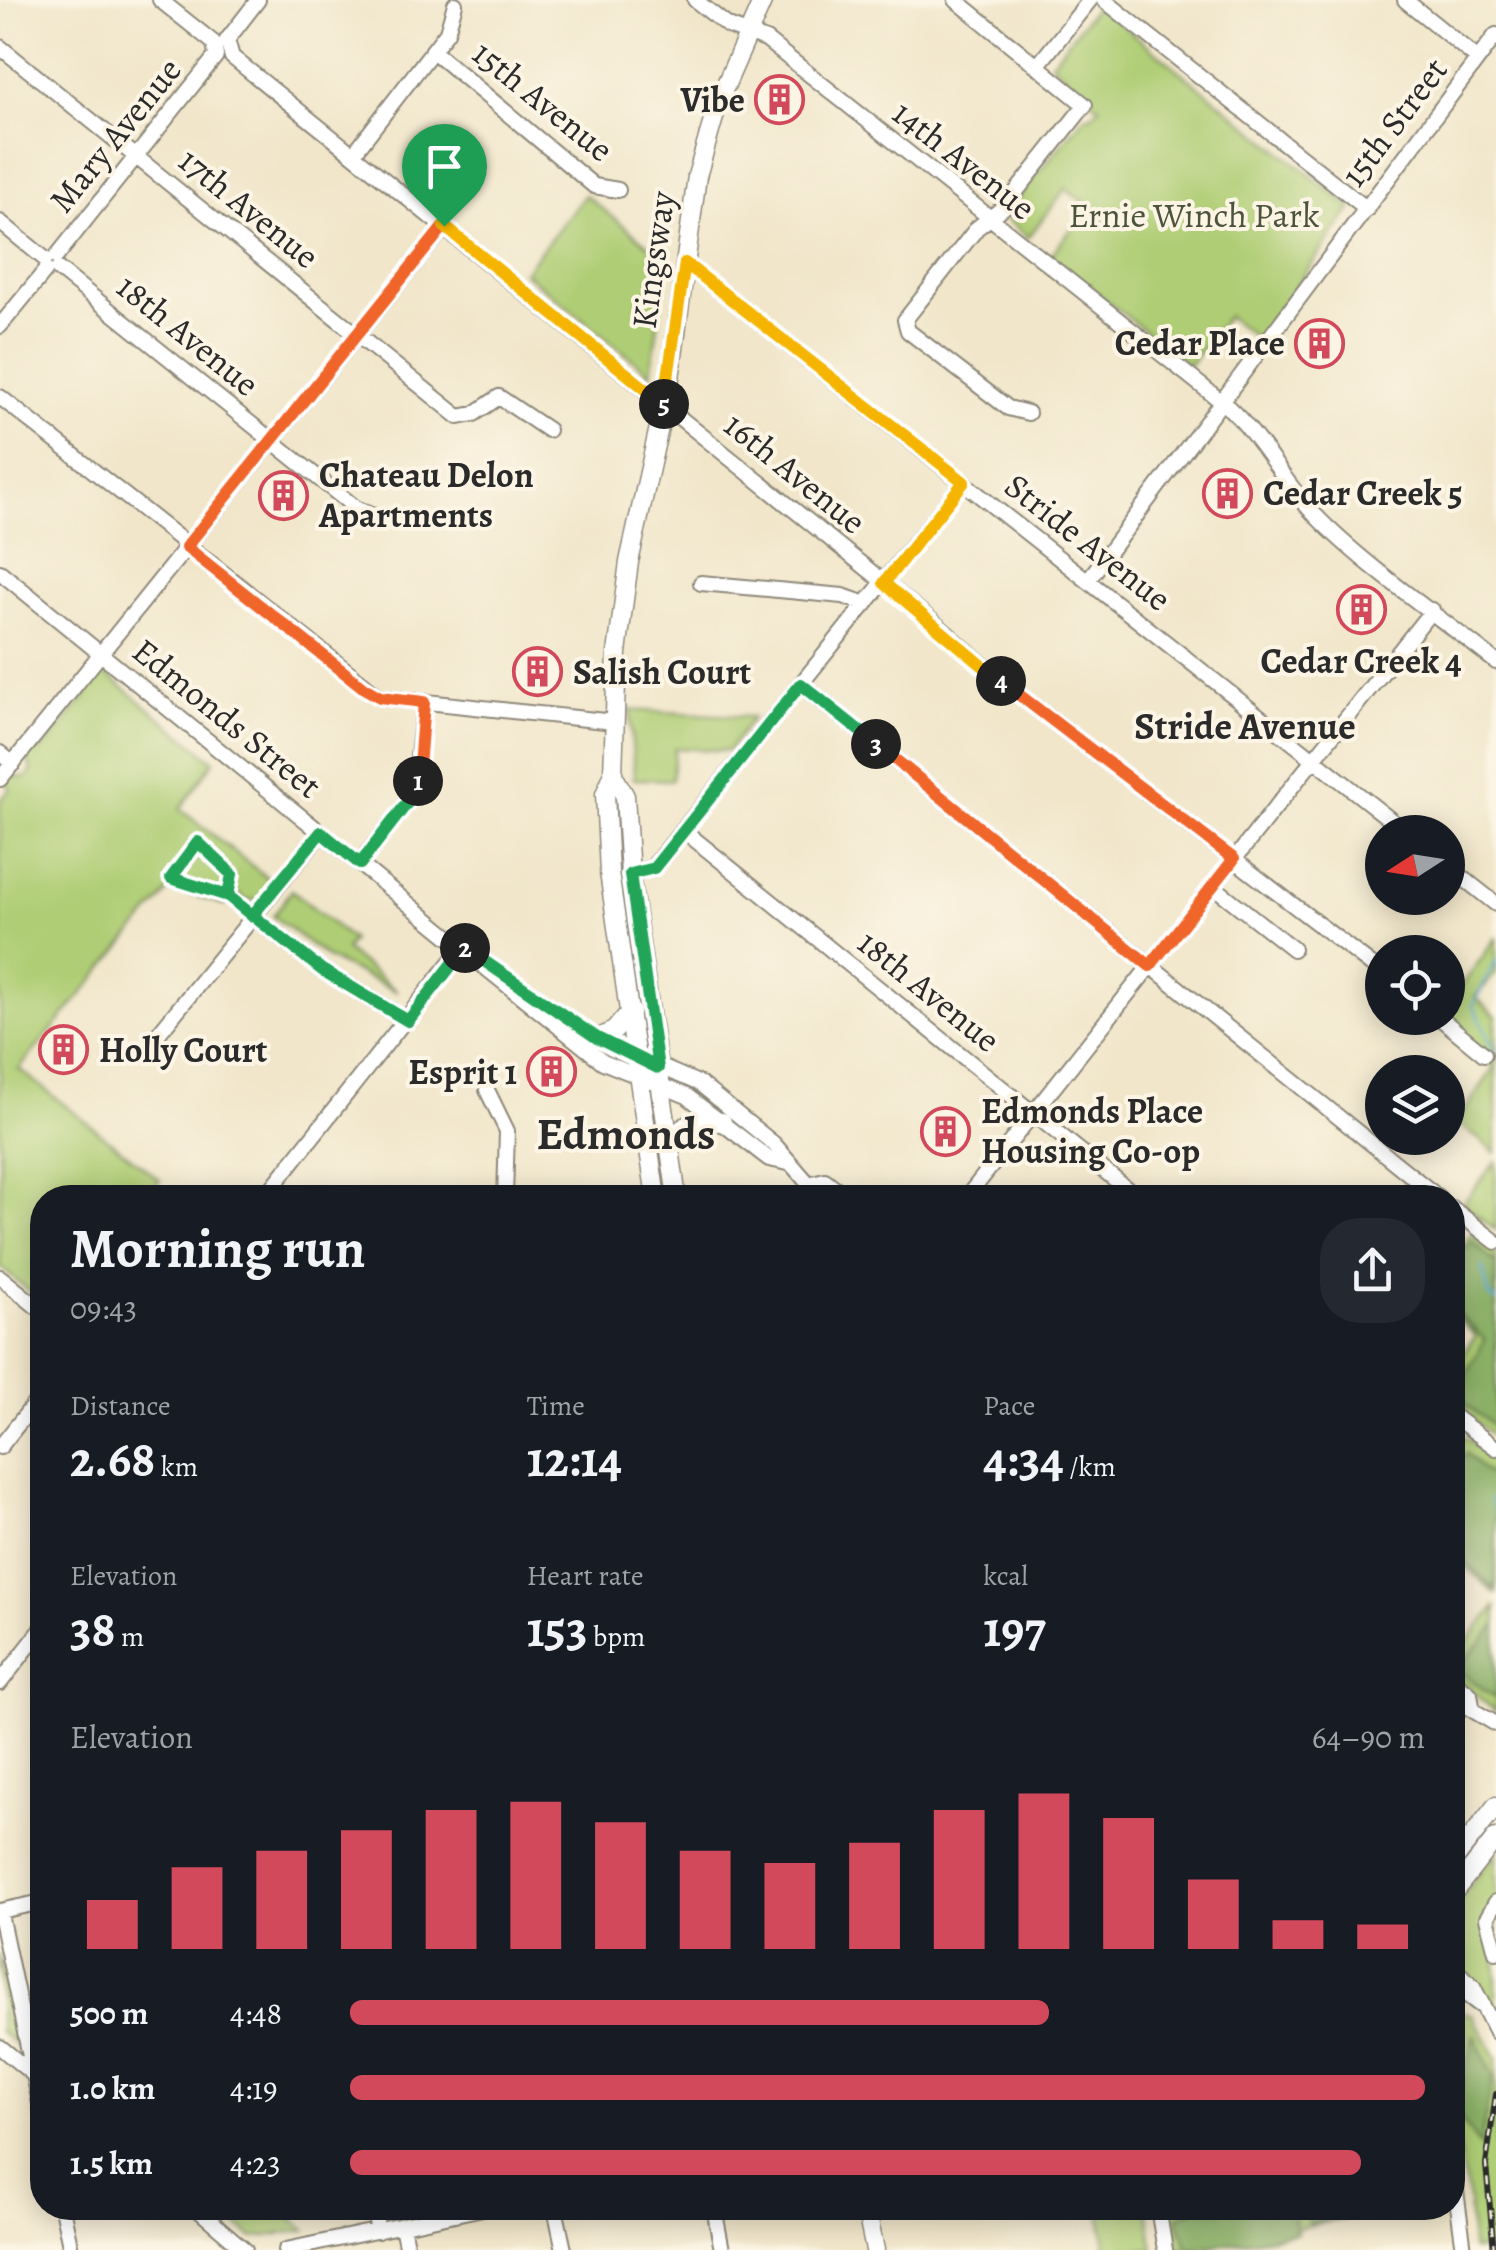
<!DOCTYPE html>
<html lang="en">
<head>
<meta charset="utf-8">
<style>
  body { margin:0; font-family:Alegreya,serif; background:#242831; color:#f1f3f6; height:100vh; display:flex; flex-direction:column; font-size:38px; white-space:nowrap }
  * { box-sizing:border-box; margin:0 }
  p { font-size:32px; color:#9ea1a6 }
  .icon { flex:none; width:55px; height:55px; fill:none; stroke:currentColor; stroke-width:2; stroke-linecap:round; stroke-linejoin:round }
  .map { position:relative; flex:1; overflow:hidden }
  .drawer { position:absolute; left:30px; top:1185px; width:1435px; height:1035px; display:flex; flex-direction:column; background:#171b24; border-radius:40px; box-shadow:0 5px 25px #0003 }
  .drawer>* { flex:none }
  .needle { width:65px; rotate:258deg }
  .fabs { position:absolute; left:1365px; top:815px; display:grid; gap:20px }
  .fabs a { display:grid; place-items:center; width:100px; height:100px; border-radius:50%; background:#171b24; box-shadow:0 5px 25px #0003; font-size:50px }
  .pin { position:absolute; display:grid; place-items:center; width:85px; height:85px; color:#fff; margin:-102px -42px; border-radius:50% 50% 50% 0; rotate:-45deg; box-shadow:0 0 10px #0007 }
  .pin .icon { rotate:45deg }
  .km { position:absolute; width:50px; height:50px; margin:-25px; border-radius:50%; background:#222; color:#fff; font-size:28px; line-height:50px; text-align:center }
  .round { display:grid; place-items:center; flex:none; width:105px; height:105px; border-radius:40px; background:#242831 }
  .summary { display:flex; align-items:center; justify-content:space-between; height:170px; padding:0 40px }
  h1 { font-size:55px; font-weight:700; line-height:75px }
  .metrics { display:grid; grid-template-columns:repeat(3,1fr); gap:15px; height:170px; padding:10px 40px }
  .metrics div { display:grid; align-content:center }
  .metrics b { font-size:50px; font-weight:700 }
  .metrics small { font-size:28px; font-weight:400 }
  .metrics p { font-size:28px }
  .chart { height:280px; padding:20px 40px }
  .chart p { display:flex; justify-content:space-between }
  .chart svg { width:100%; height:180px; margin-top:10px; stroke:#d1495b; stroke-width:6 }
  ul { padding:0 40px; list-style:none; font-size:32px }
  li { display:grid; grid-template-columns:160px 120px 1fr; align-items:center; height:75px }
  li i { height:25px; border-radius:12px; background:#d1495b }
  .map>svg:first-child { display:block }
</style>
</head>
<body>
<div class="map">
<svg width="1496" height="2250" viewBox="0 0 1496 2250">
  <rect width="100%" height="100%" fill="#fcf5e5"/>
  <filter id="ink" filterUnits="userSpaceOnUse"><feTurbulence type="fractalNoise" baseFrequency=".01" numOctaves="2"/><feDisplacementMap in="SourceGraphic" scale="20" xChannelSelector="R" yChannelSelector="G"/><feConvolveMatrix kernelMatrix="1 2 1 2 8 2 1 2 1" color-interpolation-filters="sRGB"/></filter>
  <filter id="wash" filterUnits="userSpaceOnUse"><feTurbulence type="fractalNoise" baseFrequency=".0048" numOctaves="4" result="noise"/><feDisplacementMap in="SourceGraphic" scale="40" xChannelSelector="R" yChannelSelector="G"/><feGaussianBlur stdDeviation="2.25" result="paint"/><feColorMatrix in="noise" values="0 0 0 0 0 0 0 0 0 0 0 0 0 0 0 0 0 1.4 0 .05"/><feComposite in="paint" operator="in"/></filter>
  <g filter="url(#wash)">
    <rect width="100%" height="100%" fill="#f1e6ca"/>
    <!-- green -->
    <path fill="#afcd74" stroke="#6d7c50" stroke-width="2.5" d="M1097 5 1352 208 1258 340 1227 316 1189 366 1050 256 1089 207 1066 188 1028 238 1006 219V212L1085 116H1091L1099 107 1051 63Z
      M585 195 667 260 651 374 524 272Z
      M104 672 214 761 180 809 270 880 259 899 247 901 236 892 226 905 171 888 19 1069 160 1180 146 1197 42 1198V1302L0 1267V801L10 789 6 783 11 776 26 778 32 771 26 757 34 748 41 750 87 695 82 687 92 674Z
      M630 710 647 711 753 717 728 751 675 748 672 780 634 779Z
      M292 890 352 940 345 950 398 992 329 959 273 916Z
      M1496 938V973L1475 997 1496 1016V1153L1457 1122 1494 1068 1450 1019 1448 1005Z
      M1496 1161V1230L1462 1204Z
      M1472 1234 1496 1253V1438L1453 1405 1452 1367 1476 1336 1452 1313 1453 1256Z
      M1452 1428 1496 1460V1594L1453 1556Z
      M1496 1606V1712L1453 1675V1659Z
      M1496 1852V2013L1453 1961 1452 1909Z
      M0 1954 19 2043 18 2045 0 2032Z
      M1461 2012 1472 2014 1496 2057V2250H1472L1469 2203 1453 2122 1452 2016Z
      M217 2208H279L306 2230 253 2238Z
      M1100 2208H1147L1154 2250H1106Z
      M1168 2208H1402L1179 2250Z"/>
    <!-- forest -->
    <path fill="#8bb066" stroke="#5b6e48" stroke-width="2.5" d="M1472 1242 1496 1263V1428L1453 1395 1485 1340 1453 1309V1262Z
      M1466 1453 1485 1472 1496 1474V1590L1453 1552V1465Z
      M1496 1625V1699L1457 1669Z
      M1475 2035 1493 2077 1480 2146 1455 2112Z
      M1197 2208H1291L1297 2233 1188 2250 1177 2217Z
      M1304 2208H1401L1309 2224Z"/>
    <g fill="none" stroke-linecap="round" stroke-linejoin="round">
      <!-- stream -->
      <path stroke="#61aad8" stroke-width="2.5" d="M1496 960 1473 1005 1496 1053
        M1482 1267 1489 1295 1496 1301
        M1491 1499 1496 1513"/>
    </g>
  </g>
  <g filter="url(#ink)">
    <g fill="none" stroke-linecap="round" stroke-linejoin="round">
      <defs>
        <path id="minor" d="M258 0 227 40 232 57 942 629 1005 684 1382 973
          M695 0 728 26 766 40 1222 402C1261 434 1280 479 1315 515 1363 565 1440 617 1496 662
          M956 0 1085 105 1004 207 977 228 905 320 908 331 1008 408 1028 413
          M1104 0 1367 209
          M1405 0 1478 59
          M0 47 459 417 474 414 499 397 548 430
          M433 51 594 186 618 190
          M1038 65 1090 0
          M354 153 447 32 455 4
          M0 222 45 259
          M56 257 216 56 214 43 160 0
          M685 263 1406 832
          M58 269 357 509 377 517
          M0 326 46 270
          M0 397 380 697 614 722
          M0 572 448 936 597 1039 700 1084 774 1144 821 1198
          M1088 580 1496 35
          M701 583 843 596 866 604
          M801 684 1439 1198
          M0 753 13 764
          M0 779 444 227
          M683 830 1138 1198
          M359 864 414 794 424 702
          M1448 866 1496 904
          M630 874 653 867 964 482
          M1213 886 1293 949
          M228 896 232 874 198 843 171 878 228 896 322 970 408 1021
          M466 952 603 1062 687 1096 769 1159 788 1163
          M1448 994 1453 987
          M1440 1018 1484 1054
          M154 1039 321 833
          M487 1090 507 1131 505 1198
          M812 1183 825 1180 848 1198
          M264 1198 463 947
          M966 1198 1432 610
          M1452 1208 1496 1242
          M0 1277 42 1311
          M1452 1415 1496 1448
          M0 1447 42 1394
          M1452 1680 1470 1694 1472 1706
          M0 1683 42 1629
          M1452 1698 1496 1724
          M1496 1902 1487 1918 1496 1952
          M0 1911 42 1902
          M0 1914 42 2113
          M1452 1967 1473 1986 1496 2032
          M1452 1984 1480 2005
          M0 2047 34 2075
          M1452 2161 1464 2250
          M62 2208 71 2250
          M196 2208 245 2250
          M373 2208 378 2231
          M555 2208 564 2250
          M714 2208 722 2250
          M1158 2208 1165 2250
          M402 2226 407 2250
          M286 2250 483 2208"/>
        <path id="major" d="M613 775 625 796 630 874 677 1198
          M597 1039 614 1031 631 1011
          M670 1148C679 1122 696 1120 722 1122
          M656 1198 609 872 605 794 613 775 617 653 629 562 670 378 697 176 719 100 763 0
          M1452 1862 1496 1806
          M1452 1894 1496 1838
          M866 2208 875 2250"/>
      </defs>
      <!-- minor casing -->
      <use href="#minor" stroke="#8e887a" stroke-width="18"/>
      <!-- major casing -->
      <use href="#major" stroke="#8e887a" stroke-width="21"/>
      <!-- minor -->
      <use href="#minor" stroke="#fff" stroke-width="14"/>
      <!-- major -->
      <use href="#major" stroke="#fff" stroke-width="18"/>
      <defs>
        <path id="rail" d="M1494 2250 1486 2165 1496 2094"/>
      </defs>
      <!-- rail casing -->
      <use href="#rail" stroke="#2b2b2b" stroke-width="6"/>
      <!-- rail -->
      <use href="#rail" stroke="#fcf5e5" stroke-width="2.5" stroke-dasharray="8" stroke-linecap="butt"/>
    </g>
  </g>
  <g fill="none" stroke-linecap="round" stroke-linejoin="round" filter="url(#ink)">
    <defs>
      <path id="split-1" d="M418 781 424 702 380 697 364 688 186 547 444 226"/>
      <path id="split-2" d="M418 781 414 794 360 864 321 832 252 916 228 896 232 874 198 842 171 878 228 896 322 970 408 1021 465 948"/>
      <path id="split-3" d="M465 948 597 1038 658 1068 630 874 654 868 801 684 876 744"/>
      <path id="split-4" d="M876 744 1150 966 1234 859 1001 681"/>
      <path id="split-5" d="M664 404 685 263 964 482 884 583 1001 681"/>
      <path id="split-6" d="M444 226 664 404"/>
    </defs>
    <!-- split-1 casing -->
    <use href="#split-1" stroke="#fff" stroke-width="20"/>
    <!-- split-2 casing -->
    <use href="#split-2" stroke="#fff" stroke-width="20"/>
    <!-- split-3 casing -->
    <use href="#split-3" stroke="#fff" stroke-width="20"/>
    <!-- split-4 casing -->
    <use href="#split-4" stroke="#fff" stroke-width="20"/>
    <!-- split-5 casing -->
    <use href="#split-5" stroke="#fff" stroke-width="20"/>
    <!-- split-6 casing -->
    <use href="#split-6" stroke="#fff" stroke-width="20"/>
    <!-- split-1 -->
    <use href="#split-1" stroke="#f0652b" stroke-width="12"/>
    <!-- split-2 -->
    <use href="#split-2" stroke="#22a559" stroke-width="12"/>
    <!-- split-3 -->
    <use href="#split-3" stroke="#22a559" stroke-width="12"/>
    <!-- split-4 -->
    <use href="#split-4" stroke="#f0652b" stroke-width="12"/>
    <!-- split-5 -->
    <use href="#split-5" stroke="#f5b400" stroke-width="12"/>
    <!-- split-6 -->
    <use href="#split-6" stroke="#f5b400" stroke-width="12"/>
  </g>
  <!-- icons -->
  <defs>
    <symbol id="building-ring" viewBox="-11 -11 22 22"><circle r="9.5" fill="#fcf5e5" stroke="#d1495b" stroke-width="1.5"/><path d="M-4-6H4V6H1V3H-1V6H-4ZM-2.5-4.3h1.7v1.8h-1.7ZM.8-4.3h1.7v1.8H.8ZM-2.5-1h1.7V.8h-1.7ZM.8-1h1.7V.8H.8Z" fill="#d1495b"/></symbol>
  </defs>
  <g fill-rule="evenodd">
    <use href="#building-ring" x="752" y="72" width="55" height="55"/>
    <use href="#building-ring" x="1292" y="316" width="55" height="55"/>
    <use href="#building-ring" x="1200" y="466" width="55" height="55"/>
    <use href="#building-ring" x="256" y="468" width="55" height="55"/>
    <use href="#building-ring" x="1334" y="582" width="55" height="55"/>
    <use href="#building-ring" x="510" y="644" width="55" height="55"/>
    <use href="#building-ring" x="36" y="1022" width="55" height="55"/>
    <use href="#building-ring" x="524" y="1044" width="55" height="55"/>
    <use href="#building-ring" x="918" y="1104" width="55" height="55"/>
  </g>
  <g text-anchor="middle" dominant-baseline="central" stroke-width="8" stroke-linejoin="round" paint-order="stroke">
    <!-- poi labels -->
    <g font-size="35" font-weight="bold" fill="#2b2b2b" stroke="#fcf5e5" text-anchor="start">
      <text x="745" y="100" text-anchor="end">Vibe</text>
      <text x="1285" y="343" text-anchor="end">Cedar Place</text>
      <text x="319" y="475">Chateau Delon<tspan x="319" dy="40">Apartments</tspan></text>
      <text x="1263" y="493">Cedar Creek 5</text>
      <text x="1361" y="661" text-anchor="middle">Cedar Creek 4</text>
      <text x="573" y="672">Salish Court</text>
      <text x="99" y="1050">Holly Court</text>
      <text x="517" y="1072" text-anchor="end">Esprit 1</text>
      <text x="981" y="1111">Edmonds Place<tspan x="981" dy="40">Housing Co-op</tspan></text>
    </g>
    <!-- street labels -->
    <g font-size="35" fill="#2b2b2b" stroke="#fcf5e5">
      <text transform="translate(543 101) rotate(39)">15th Avenue</text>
      <text transform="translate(1394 122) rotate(-53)">15th Street</text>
      <text transform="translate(115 135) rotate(-51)">Mary Avenue</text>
      <text transform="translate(964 160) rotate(38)">14th Avenue</text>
      <text transform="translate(249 208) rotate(39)">17th Avenue</text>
      <text transform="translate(653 260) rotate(-82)">Kingsway</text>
      <text transform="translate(188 335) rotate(39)">18th Avenue</text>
      <text transform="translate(795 473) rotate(39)">16th Avenue</text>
      <text transform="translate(1088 542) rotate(38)">Stride Avenue</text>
      <text transform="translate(227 718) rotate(39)">Edmonds Street</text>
      <text transform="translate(929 991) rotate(39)">18th Avenue</text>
    </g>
    <!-- park labels -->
    <g font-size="35" fill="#4c543d" stroke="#fcf5e5">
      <text x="1194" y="215">Ernie Winch Park</text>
    </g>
    <!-- neighbourhood labels -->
    <g font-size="38" font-weight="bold" fill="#2b2b2b" stroke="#fcf5e5">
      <text x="1245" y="726">Stride Avenue</text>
    </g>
    <!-- district labels -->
    <g font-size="45" font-weight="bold" fill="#2b2b2b" stroke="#fcf5e5">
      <text x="626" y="1134">Edmonds</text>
    </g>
  </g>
</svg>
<div class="fabs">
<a><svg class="needle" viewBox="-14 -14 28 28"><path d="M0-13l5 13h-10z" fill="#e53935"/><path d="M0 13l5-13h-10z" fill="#9ea1a6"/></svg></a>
<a><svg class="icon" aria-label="locate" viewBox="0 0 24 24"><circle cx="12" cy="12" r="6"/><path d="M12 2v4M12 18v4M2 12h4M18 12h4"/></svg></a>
<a><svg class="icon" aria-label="layers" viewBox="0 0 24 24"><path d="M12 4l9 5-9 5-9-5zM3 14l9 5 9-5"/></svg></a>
</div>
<div class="pin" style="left:444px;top:226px;background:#1e9e55"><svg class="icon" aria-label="arrive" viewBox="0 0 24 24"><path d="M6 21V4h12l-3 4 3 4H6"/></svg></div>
<b class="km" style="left:418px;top:781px">1</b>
<b class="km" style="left:465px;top:948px">2</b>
<b class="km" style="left:876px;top:744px">3</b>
<b class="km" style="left:1001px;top:681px">4</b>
<b class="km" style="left:664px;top:404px">5</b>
<section class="drawer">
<div class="summary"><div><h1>Morning run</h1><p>09:43</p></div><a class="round"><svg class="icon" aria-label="share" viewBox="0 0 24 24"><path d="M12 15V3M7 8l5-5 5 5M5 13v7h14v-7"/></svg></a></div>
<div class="metrics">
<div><p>Distance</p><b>2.68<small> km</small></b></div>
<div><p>Time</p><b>12:14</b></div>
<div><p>Pace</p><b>4:34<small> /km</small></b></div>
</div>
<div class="metrics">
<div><p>Elevation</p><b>38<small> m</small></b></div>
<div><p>Heart rate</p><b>153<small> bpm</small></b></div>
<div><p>kcal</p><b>197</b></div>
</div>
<div class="chart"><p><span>Elevation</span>64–90 m</p>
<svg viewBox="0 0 160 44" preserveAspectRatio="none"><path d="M5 44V32M15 44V24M25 44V20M35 44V15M45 44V10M55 44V8M65 44V13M75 44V20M85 44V23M95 44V18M105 44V10M115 44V6M125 44V12M135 44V27M145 44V37M155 44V38"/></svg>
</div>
<ul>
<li><b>500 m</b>4:48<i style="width:65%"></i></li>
<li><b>1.0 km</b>4:19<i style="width:100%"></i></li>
<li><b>1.5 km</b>4:23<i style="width:94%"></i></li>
</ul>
</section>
</div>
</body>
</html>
